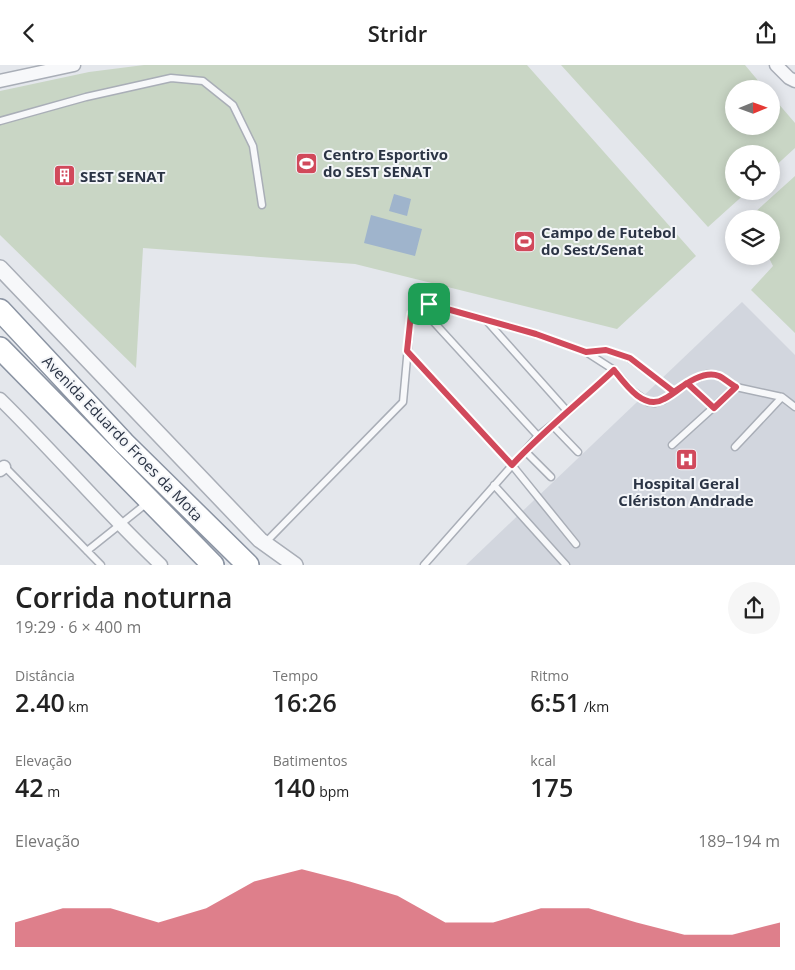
<!DOCTYPE html>
<html lang="pt">
<head>
<meta charset="utf-8">
<style>
  body { margin:0; font-family:"Open Sans",sans-serif; background:#f6f6f6; color:#222; height:100vh; display:flex; flex-direction:column; font-size:19px; white-space:nowrap }
  * { box-sizing:border-box; margin:0 }
  p { font-size:16px; color:#767676 }
  .icon { flex:none; width:28px; height:28px; fill:none; stroke:currentColor; stroke-width:2; stroke-linecap:round; stroke-linejoin:round }
  .map { position:relative; height:500px; overflow:hidden }
  .panel { display:flex; flex-direction:column; background:#fff; flex:1 }
  .panel>* { flex:none }
  .needle { width:32px; rotate:89deg }
  .buttons { position:absolute; left:725px; top:15px; display:grid; gap:10px }
  .buttons a { display:grid; place-items:center; width:55px; height:55px; border-radius:50%; background:#fff; box-shadow:0 2px 12px #0003; font-size:25px }
  .pin { position:absolute; display:grid; place-items:center; width:42px; height:42px; color:#fff; margin:-21px; border-radius:10px; box-shadow:0 2px 8px #0006 }
  .round { display:grid; place-items:center; flex:none; width:52px; height:52px; border-radius:26px; background:#f6f6f6 }
  .summary { display:flex; align-items:center; justify-content:space-between; height:85px; padding:0 15px }
  h1 { font-size:28px; font-weight:600; line-height:38px }
  .stats { display:grid; grid-template-columns:repeat(3,1fr); gap:8px; height:85px; padding:5px 15px }
  .stats div { display:grid; align-content:center }
  .stats b { font-size:25px; font-weight:600 }
  .stats small { font-size:14px; font-weight:400 }
  .stats p { font-size:14px }
  .chart { height:140px; padding:10px 15px }
  .chart p { display:flex; justify-content:space-between }
  .chart svg { width:100%; height:90px; margin-top:5px; fill:#d1495b; opacity:.7 }
  header { display:flex; justify-content:space-between; align-items:center; height:65px; padding:0 15px; background:#fff; font-size:22px; font-weight:600 }
  .map>svg:first-child { display:block }
</style>
</head>
<body>
<header><svg class="icon" aria-label="back" viewBox="0 0 24 24"><path d="M15 5l-7 7 7 7"/></svg>Stridr<svg class="icon" aria-label="share" viewBox="0 0 24 24"><path d="M12 15V3M7 8l5-5 5 5M5 13v7h14v-7"/></svg></header>
<div class="map">
<svg width="795" height="500" viewBox="0 0 795 500">
  <rect width="100%" height="100%" fill="#e4e7ec"/>
  <!-- built -->
  <path fill="#d2d6de" d="M742 237 795 290V500H466Z"/>
  <!-- green -->
  <path fill="#c9d6c5" d="M144 0H527L696 191 617 264 355 199 143 183 136 303 0 170V26L89 7Z
    M561 0H745L765 24H734V61H771V30L795 58V83L771 105V89H734V126H748L708 162Z
    M795 111V268L751 225 773 201 768 191H771V154H754L753 149Z"/>
  <!-- water -->
  <path fill="#9fb4cc" d="M394 129 411 134 407 151 389 146Z
    M371 150 422 164 415 191 364 178Z"/>
  <g fill="none" stroke-linecap="round" stroke-linejoin="round">
    <defs>
      <path id="service" d="M0 56 86 32 171 13 203 16 233 40 253 81 262 140
        M419 241 538 371
        M486 255 568 347
        M407 286 512 400 576 479
        M586 287 606 285 629 293 674 327
        M687 318 714 343
        M552 360 578 387
        M672 380 736 322
        M735 382 782 332
        M525 386 551 412
        M3 400 101 500
        M494 420 566 500
        M265 478 403 337 411 249 419 241 429 239 536 269 586 287 614 305 631 325 648 337 655 338 664 335 687 318 707 309 717 310 736 322 782 332 795 342
        M87 486 147 438
        M424 500 538 371 568 347 614 305"/>
      <path id="minor" d="M776 0 789 13 795 16
        M0 16 74 0
        M0 334C55 388 105 447 161 500
        M0 405 4 402"/>
      <path id="tertiary" d="M0 203 260 475 295 500"/>
      <path id="trunk" d="M0 245 124 378 248 500
        M0 283 213 500"/>
    </defs>
    <!-- service casing -->
    <use href="#service" stroke="#a9aeb7" stroke-width="9"/>
    <!-- minor casing -->
    <use href="#minor" stroke="#a9aeb7" stroke-width="15"/>
    <!-- tertiary casing -->
    <use href="#tertiary" stroke="#a9aeb7" stroke-width="18"/>
    <!-- trunk casing -->
    <use href="#trunk" stroke="#8b94a3" stroke-width="24"/>
    <!-- service -->
    <use href="#service" stroke="#f7f8fa" stroke-width="6"/>
    <!-- minor -->
    <use href="#minor" stroke="#f7f8fa" stroke-width="12"/>
    <!-- tertiary -->
    <use href="#tertiary" stroke="#f7f8fa" stroke-width="15"/>
    <!-- trunk -->
    <use href="#trunk" stroke="#fff" stroke-width="21"/>
  </g>
  <g fill="none" stroke-linecap="round" stroke-linejoin="round">
    <defs>
      <path id="route" d="M429 239 419 241 411 249 407 286 512 400C543 366 580 337 614 305 625 319 644 346 664 334 672 330 680 323 687 318L714 343 736 322C730 319 724 313 719 311 704 305 685 319 674 327L630 293 606 285 586 287 536 269 429 239"/>
    </defs>
    <!-- route casing -->
    <use href="#route" stroke="#fff" stroke-width="10"/>
    <!-- route -->
    <use href="#route" stroke="#d1495b" stroke-width="6"/>
  </g>
  <!-- icons -->
  <defs>
    <symbol id="stadium-square" viewBox="-11 -11 22 22"><rect x="-9" y="-9" width="18" height="18" rx="4" fill="#d1495b" stroke="#f4f6f9"/><path d="M0-5a6.5 5 0 1 0 0 10a6.5 5 0 1 0 0-10ZM-3.5-1.8h7v3.6h-7Z" fill="#fff"/></symbol>
    <symbol id="building-square" viewBox="-11 -11 22 22"><rect x="-9" y="-9" width="18" height="18" rx="4" fill="#d1495b" stroke="#f4f6f9"/><path d="M-4-6H4V6H1V3H-1V6H-4ZM-2.5-4.3h1.7v1.8h-1.7ZM.8-4.3h1.7v1.8H.8ZM-2.5-1h1.7V.8h-1.7ZM.8-1h1.7V.8H.8Z" fill="#fff"/></symbol>
    <symbol id="hospital-square" viewBox="-11 -11 22 22"><rect x="-9" y="-9" width="18" height="18" rx="4" fill="#d1495b" stroke="#f4f6f9"/><path d="M-5-5h3v3.5h4V-5h3V5h-3V1.5h-4V5h-3Z" fill="#fff"/></symbol>
  </defs>
  <g fill-rule="evenodd">
    <use href="#stadium-square" x="294" y="86" width="25" height="25"/>
    <use href="#building-square" x="52" y="98" width="25" height="25"/>
    <use href="#stadium-square" x="512" y="164" width="25" height="25"/>
    <use href="#hospital-square" x="674" y="382" width="25" height="25"/>
  </g>
  <g text-anchor="middle" dominant-baseline="central" stroke-width="4" stroke-linejoin="round" paint-order="stroke">
    <!-- poi labels -->
    <g font-size="15" font-weight="bold" fill="#2b3445" stroke="#f4f6f9" text-anchor="start">
      <text x="323" y="89">Centro Esportivo<tspan x="323" dy="17">do SEST SENAT</tspan></text>
      <text x="80" y="111">SEST SENAT</text>
      <text x="541" y="167">Campo de Futebol<tspan x="541" dy="17">do Sest/Senat</tspan></text>
      <text x="686" y="418" text-anchor="middle">Hospital Geral<tspan x="686" dy="17">Clériston Andrade</tspan></text>
    </g>
    <!-- street labels -->
    <g font-size="15" fill="#2b3445" stroke="#f4f6f9">
      <text transform="translate(123 373) rotate(46)">Avenida Eduardo Froes da Mota</text>
    </g>
  </g>
</svg>
<div class="buttons">
<a><svg class="needle" viewBox="-14 -14 28 28"><path d="M0-13l5 13h-10z" fill="#e53935"/><path d="M0 13l5-13h-10z" fill="#767676"/></svg></a>
<a><svg class="icon" aria-label="locate" viewBox="0 0 24 24"><circle cx="12" cy="12" r="6"/><path d="M12 2v4M12 18v4M2 12h4M18 12h4"/></svg></a>
<a><svg class="icon" aria-label="layers" viewBox="0 0 24 24"><path d="M12 4l9 5-9 5-9-5zM3 14l9 5 9-5"/></svg></a>
</div>
<div class="pin" style="left:429px;top:239px;background:#1e9e55"><svg class="icon" aria-label="arrive" viewBox="0 0 24 24"><path d="M6 21V4h12l-3 4 3 4H6"/></svg></div>
</div>
<section class="panel">
<div class="summary"><div><h1>Corrida noturna</h1><p>19:29 · 6 × 400 m</p></div><a class="round"><svg class="icon" aria-label="share" viewBox="0 0 24 24"><path d="M12 15V3M7 8l5-5 5 5M5 13v7h14v-7"/></svg></a></div>
<div class="stats">
<div><p>Distância</p><b>2.40<small> km</small></b></div>
<div><p>Tempo</p><b>16:26</b></div>
<div><p>Ritmo</p><b>6:51<small> /km</small></b></div>
</div>
<div class="stats">
<div><p>Elevação</p><b>42<small> m</small></b></div>
<div><p>Batimentos</p><b>140<small> bpm</small></b></div>
<div><p>kcal</p><b>175</b></div>
</div>
<div class="chart"><p><span>Elevação</span>189–194 m</p>
<svg viewBox="0 0 160 44" preserveAspectRatio="none"><path d="M0 44V32L10 25L20 25L30 32L40 25L50 12L60 6L70 12L80 19L90 32L100 32L110 25L120 25L130 32L140 38L150 38L160 32V44z"/></svg>
</div>
</section>
</body>
</html>
